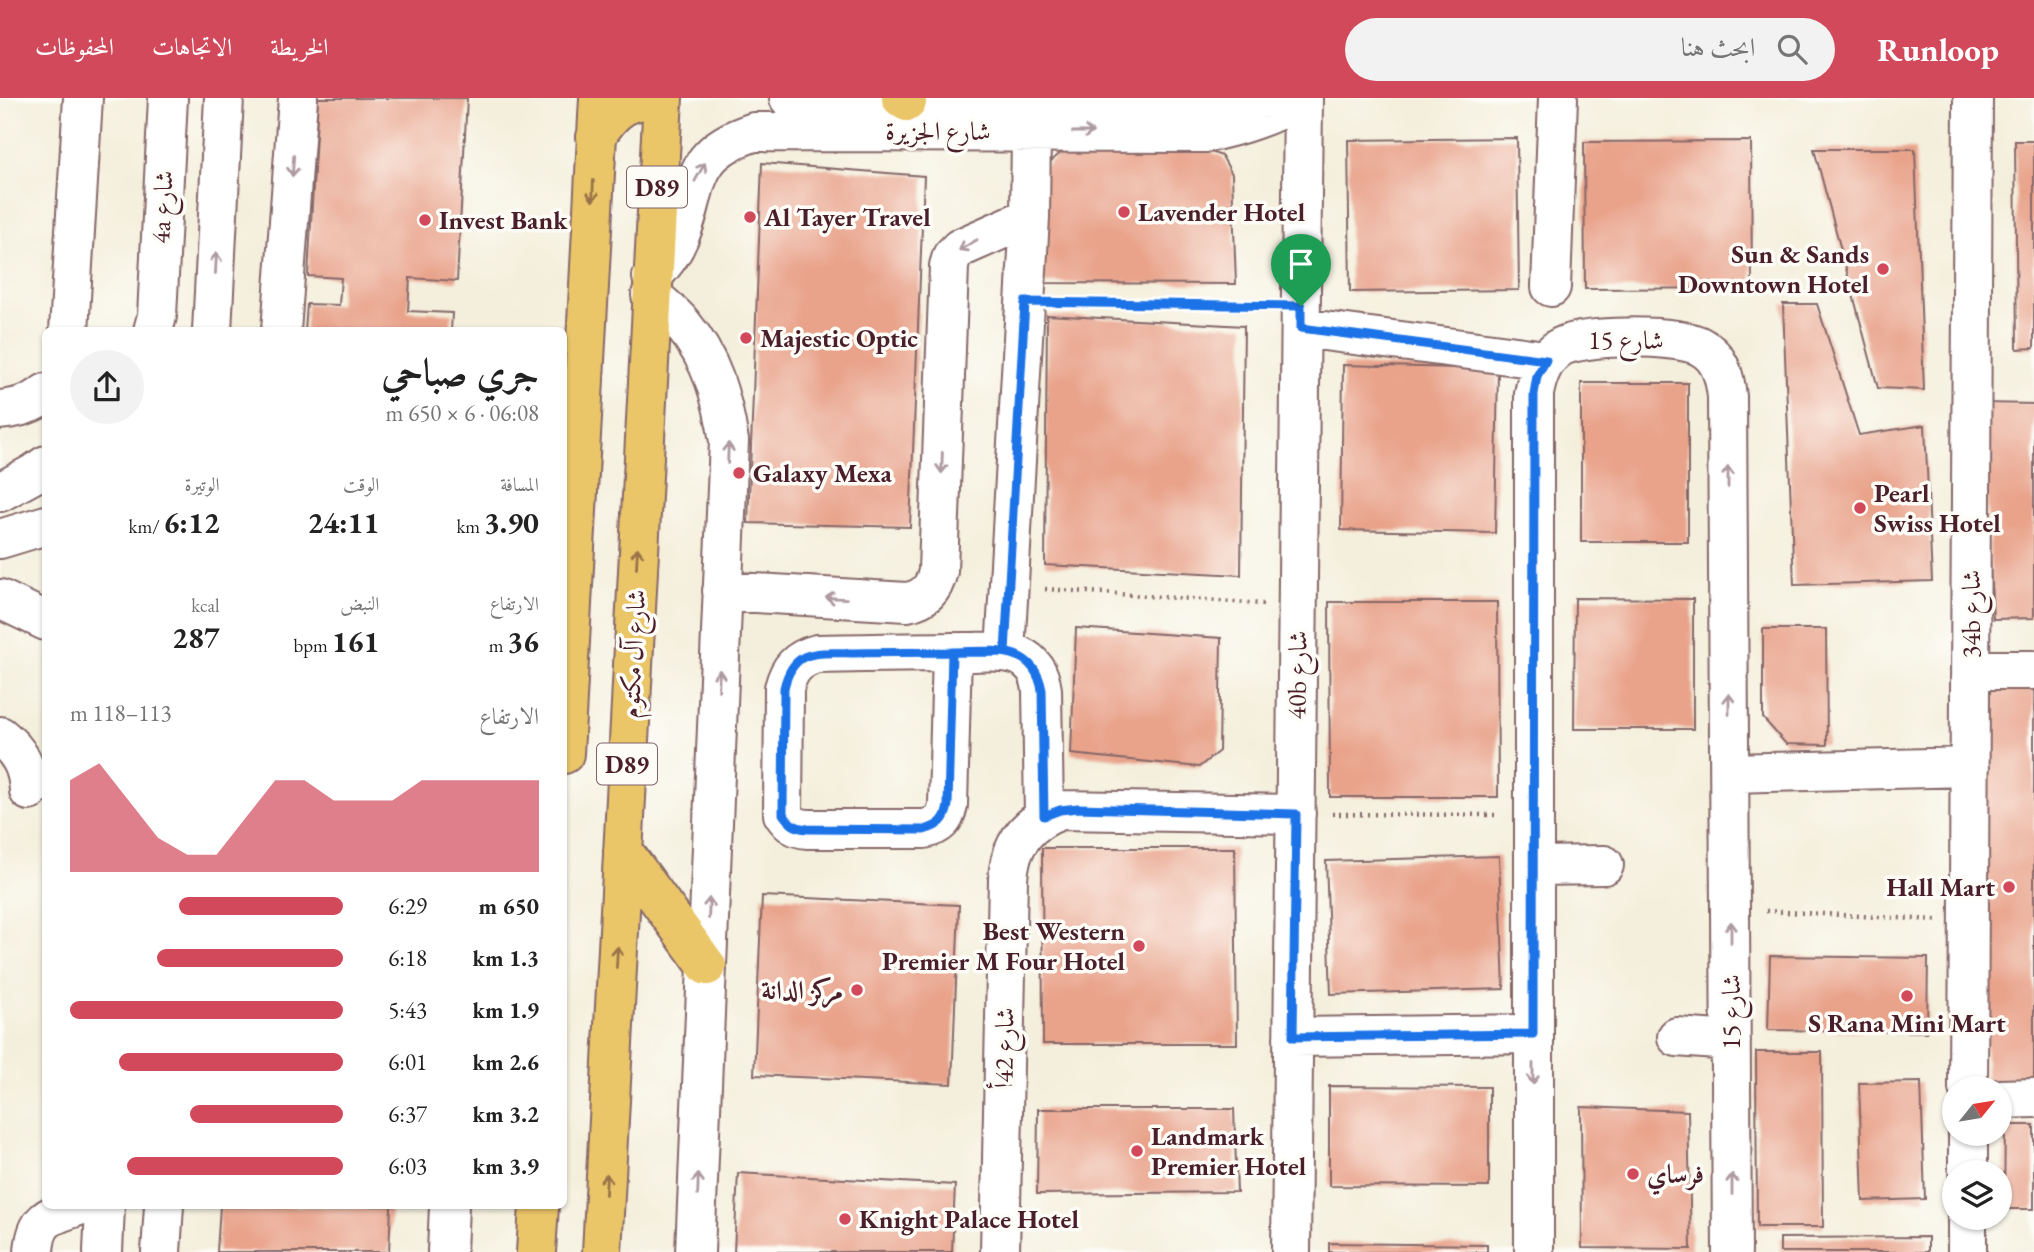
<!DOCTYPE html>
<html lang="ar">
<head>
<meta charset="utf-8">
<style>
  body { margin:0; font-family:"EB Garamond",Amiri,serif; background:#f2f2f2; color:#222; direction:rtl; height:100vh; display:flex; flex-direction:column; font-size:26px; white-space:nowrap }
  * { box-sizing:border-box; margin:0 }
  p { font-size:23px; color:#767676 }
  .icon { flex:none; width:38px; height:38px; fill:none; stroke:currentColor; stroke-width:2; stroke-linecap:round; stroke-linejoin:round }
  .map { position:relative; flex:1; overflow:hidden; direction:ltr }
  .drawer { position:absolute; left:42px; top:229px; width:525px; height:882px; display:flex; flex-direction:column; background:#fff; border-radius:10px; box-shadow:0 2px 5px #0004; direction:rtl }
  .drawer>* { flex:none }
  .needle { width:46px; rotate:60deg }
  .tools { position:absolute; left:1942px; top:978px; display:grid; gap:14px }
  .tools a { display:grid; place-items:center; width:70px; height:70px; border-radius:50%; background:#fff; box-shadow:0 2px 5px #0004; font-size:35px }
  .pin { position:absolute; display:grid; place-items:center; width:60px; height:60px; color:#fff; margin:-72px -30px; border-radius:50% 50% 50% 0; rotate:-45deg; box-shadow:0 0 7px #0007 }
  .pin .icon { rotate:45deg }
  .round { display:grid; place-items:center; flex:none; width:74px; height:74px; border-radius:37px; background:#f2f2f2 }
  .overview { display:flex; align-items:center; justify-content:space-between; height:119px; padding:0 28px }
  h1 { font-size:38px; font-weight:700; line-height:52px }
  .stats { display:grid; grid-template-columns:repeat(3,1fr); gap:10px; height:119px; padding:7px 28px }
  .stats div { display:grid; align-content:center }
  .stats b { font-size:30px; font-weight:700 }
  .stats small { font-size:19px; font-weight:400 }
  .stats p { font-size:19px }
  .chart { height:196px; padding:14px 28px }
  .chart p { display:flex; justify-content:space-between }
  .chart svg { width:100%; height:126px; margin-top:7px; fill:#d1495b; opacity:.7 }
  ul { padding:0 28px; list-style:none; font-size:23px }
  li { display:grid; grid-template-columns:112px 84px 1fr; align-items:center; height:52px }
  li i { height:18px; border-radius:9px; background:#d1495b }
  header { display:flex; align-items:center; gap:42px; box-sizing:border-box; height:98px; padding:0 35px; background:#d1495b; color:#fff }
  header strong { font-size:33px }
  nav { display:flex; gap:38px; margin-inline-start:auto; font-size:24px }
  .search { width:490px; height:63px; background:#f2f2f2; display:flex; align-items:center; gap:18px; box-sizing:border-box; padding:0 24px; border-radius:38px; color:#767676; font-size:26px }
  .map>svg:first-child { display:block }
</style>
</head>
<body>
<header>
<strong>Runloop</strong>
<div class="search"><svg class="icon" aria-label="search" viewBox="0 0 24 24"><circle cx="10" cy="10" r="6"/><path d="M15 15l6 6"/></svg>ابحث هنا</div>
<nav><a>الخريطة</a><a>الاتجاهات</a><a>المحفوظات</a></nav>
</header>
<div class="map">
<svg width="2034" height="1154" viewBox="0 0 2034 1154">
  <rect width="100%" height="100%" fill="#fdfcf7"/>
  <filter id="ink" filterUnits="userSpaceOnUse"><feTurbulence type="fractalNoise" baseFrequency=".0143" numOctaves="2"/><feDisplacementMap in="SourceGraphic" scale="14" xChannelSelector="R" yChannelSelector="G"/><feConvolveMatrix kernelMatrix="1 2 1 2 8 2 1 2 1" color-interpolation-filters="sRGB"/></filter>
  <filter id="wash" filterUnits="userSpaceOnUse"><feTurbulence type="fractalNoise" baseFrequency=".00686" numOctaves="4" result="noise"/><feDisplacementMap in="SourceGraphic" scale="28" xChannelSelector="R" yChannelSelector="G"/><feGaussianBlur stdDeviation="1.57" result="paint"/><feColorMatrix in="noise" values="0 0 0 0 0 0 0 0 0 0 0 0 0 0 0 0 0 1.4 0 .05"/><feComposite in="paint" operator="in"/></filter>
  <g filter="url(#wash)">
    <rect width="100%" height="100%" fill="#f4efdc"/>
    <g id="blocks">
      <!-- building -->
      <path fill="#e9a38b" d="M318 0H467L457 183 410 180 408 213 452 215 451 233H305L307 206 339 207 341 180 308 178Z
        M1517 40 1519 192 1350 194 1348 42Z
        M1751 43 1752 190 1585 191 1584 44Z
        M2015 43H2034V250L2017 251Z
        M1814 51H1915L1924 292 1878 290Z
        M1063 53H1208L1222 58 1232 76 1236 186 1037 185 1044 69Z
        M762 65 924 78 910 429 748 425Z
        M1783 206H1817L1859 337 1925 327 1932 483 1794 487Z
        M1047 217 1244 228 1241 477 1045 467Z
        M1343 267 1498 271 1495 435 1341 432Z
        M1581 285H1688V444H1581Z
        M1982 305 2034 306V520L1993 521Z
        M1575 500 1693 501V631H1574Z
        M1329 504H1497L1498 699H1330Z
        M1076 530 1221 540 1219 653 1199 669 1071 656Z
        M1763 531H1826L1827 647 1786 646 1763 620Z
        M2034 588V989H1986L1983 589Z
        M1042 750H1235L1237 946H1043Z
        M1499 758 1504 891 1331 896 1326 763Z
        M762 798 959 807 952 986 754 977Z
        M1770 858 1928 860 1927 934 1768 932Z
        M1756 954H1822L1823 1129H1757Z
        M1921 984 1925 1101 1863 1103 1859 985Z
        M1329 988 1489 989V1089L1329 1088Z
        M1581 1009 1688 1013 1691 1151 1582 1150Z
        M1038 1011H1234L1237 1094 1037 1096Z
        M2005 1027H2034V1111H2004Z
        M738 1075 955 1087 952 1154H734Z
        M220 1108H391L389 1154H217Z
        M1928 1139V1154H1780V1140Z
        M1329 1145 1487 1147V1154H1329Z"/>
    </g>
  </g>
  <g filter="url(#ink)">
    <use href="#blocks" fill-opacity="0" stroke="#866869" stroke-width="2"/>
    <g fill="none" stroke-linecap="round" stroke-linejoin="round">
      <defs>
        <path id="minor" d="M789 0 907 4 1285 0
          M652 179C661 169 669 160 675 148 703 95 681 57 754 34L1205 35C1242 28 1270 17 1303 0
          M1551 189 1558 0
          M651 197C662 207 674 216 683 227 712 262 722 299 729 343L695 1154
          M1301 230 1546 262
          M69 233 83 0
          M153 233 157 218 168 0
          M212 233 224 0
          M281 233 298 0
          M0 312C17 310 32 307 46 295
          M0 394 33 376 46 367
          M0 441 46 427
          M722 493 907 504C925 501 934 491 938 473L949 168 952 158 960 150 1030 119
          M0 501 46 523
          M952 554 948 707C945 722 939 728 924 731H808C795 730 790 726 783 716L784 590C789 571 797 561 817 556 867 555 917 554 967 554 983 554 1005 551 1020 558 1035 565 1040 577 1042 592L1044 718
          M1005 554 1030 119 1031 34
          M1970 572H2034
          M0 638C19 653 28 669 29 693
          M1730 675 1970 669
          M1534 768 1604 767
          M1293 939 1533 936
          M1677 939 1731 943
          M1968 990 1973 0
          M2000 1001 2034 1000
          M1968 1074V1036
          M34 1154C36 1120 49 1118 79 1108
          M103 1154 105 1108
          M161 1154 164 1108
          M447 1154 449 1108
          M1000 1154 1008 781C1010 745 1028 724 1061 712L1296 716
          M1291 1154 1303 0
          M1534 1154V296C1537 278 1543 261 1559 250 1579 236 1679 236 1701 249 1720 259 1725 279 1727 299L1732 1154
          M1967 1154V1120"/>
        <path id="major" d="M901 0 907 4
          M596 39C614 9 628 1 663 0
          M564 656 599 0
          M623 753 707 868
          M536 1154 539 1108
          M602 1154 663 0"/>
      </defs>
      <!-- minor casing -->
      <use href="#minor" stroke="#866869" stroke-width="42"/>
      <!-- major casing -->
      <use href="#major" stroke="#866869" stroke-width="42"/>
      <!-- path -->
      <path stroke="#866869" stroke-width="4.5" stroke-dasharray="2 5" stroke-linecap="butt" d="M1061 205 1266 207
        M1045 491 1263 506
        M1332 716 1498 717
        M1766 813 1936 822"/>
      <!-- minor -->
      <use href="#minor" stroke="#fff" stroke-width="38"/>
      <!-- major -->
      <use href="#major" stroke="#ebc669" stroke-width="38"/>
    </g>
    <!-- one-way arrows -->
    <defs><path id="oneway-shaft" d="M-6 0H5M1.5-3L5.5 0L1.5 3" fill="none" stroke-width="1.6" stroke-linecap="round" stroke-linejoin="round" transform="scale(1.75)"/></defs>
    <g stroke="#ae9aa0">
      <use href="#oneway-shaft" transform="translate(1083 34)"/>
      <use href="#oneway-shaft" transform="translate(293 68) rotate(94)"/>
      <use href="#oneway-shaft" transform="translate(700 74) rotate(-61)"/>
      <use href="#oneway-shaft" transform="translate(968 147) rotate(150)"/>
      <use href="#oneway-shaft" transform="translate(216 165) rotate(-87)"/>
      <use href="#oneway-shaft" transform="translate(728 355) rotate(-88)"/>
      <use href="#oneway-shaft" transform="translate(942 365) rotate(92)"/>
      <use href="#oneway-shaft" transform="translate(1728 379) rotate(-90)"/>
      <use href="#oneway-shaft" transform="translate(836 500) rotate(-177)"/>
      <use href="#oneway-shaft" transform="translate(719 582) rotate(-88)"/>
      <use href="#oneway-shaft" transform="translate(1729 606) rotate(-90)"/>
      <use href="#oneway-shaft" transform="translate(709 810) rotate(-88)"/>
      <use href="#oneway-shaft" transform="translate(1731 834) rotate(-90)"/>
      <use href="#oneway-shaft" transform="translate(1533 976) rotate(90)"/>
      <use href="#oneway-shaft" transform="translate(698 1086) rotate(-88)"/>
      <use href="#oneway-shaft" transform="translate(1732 1086) rotate(-90)"/>
    </g>
    <g stroke="#9a724a">
      <use href="#oneway-shaft" transform="translate(593 93) rotate(92)"/>
      <use href="#oneway-shaft" transform="translate(637 460) rotate(-87)"/>
      <use href="#oneway-shaft" transform="translate(617 859) rotate(-87)"/>
      <use href="#oneway-shaft" transform="translate(606 1086) rotate(-87)"/>
    </g>
  </g>
  <g fill="none" stroke-linecap="round" stroke-linejoin="round" filter="url(#ink)">
    <defs>
      <path id="route" d="M1301 208 1025 204 1005 554C954 554 903 554 853 555 838 555 818 553 804 559 792 565 787 577 784 590L783 716C790 726 795 730 808 731L924 732C939 728 946 722 948 707L952 554C990 554 1033 544 1042 592L1044 718 1060 712 1078 710 1296 716 1293 939 1533 936 1534 296 1537 278 1546 262 1301 230V208"/>
    </defs>
    <!-- route casing -->
    <use href="#route" stroke="#fff" stroke-width="14"/>
    <!-- route -->
    <use href="#route" stroke="#1a73e8" stroke-width="9"/>
  </g>
  <!-- markers -->
  <g fill="#d1495b" stroke="#fdfcf7" stroke-width="2.5">
    <circle cx="1124" cy="114" r="7"/>
    <circle cx="750" cy="119" r="7"/>
    <circle cx="425" cy="122" r="7"/>
    <circle cx="1883" cy="171" r="7"/>
    <circle cx="746" cy="240" r="7"/>
    <circle cx="739" cy="375" r="7"/>
    <circle cx="1860" cy="410" r="7"/>
    <circle cx="2009" cy="789" r="7"/>
    <circle cx="1139" cy="848" r="7"/>
    <circle cx="857" cy="892" r="7"/>
    <circle cx="1907" cy="898" r="7"/>
    <circle cx="1137" cy="1053" r="7"/>
    <circle cx="1633" cy="1076" r="7"/>
    <circle cx="845" cy="1121" r="7"/>
  </g>
  <g text-anchor="middle" dominant-baseline="central" stroke-width="7" stroke-linejoin="round" paint-order="stroke">
    <!-- shield labels -->
    <g fill="#fdfcf7" stroke="#806168" stroke-width="2">
      <rect x="627" y="68.5" width="60" height="41" rx="5"/>
      <rect x="597" y="645.5" width="60" height="41" rx="5"/>
    </g>
    <g font-size="24" font-weight="bold" fill="#4a1f2b">
      <text x="657" y="89">D89</text>
      <text x="627" y="666">D89</text>
    </g>
    <!-- street labels -->
    <g font-size="26" fill="#4a1f2b" stroke="#fdfcf7">
      <text x="938" y="33">شارع الجزيرة</text>
      <text transform="translate(162 109) rotate(-87)">4a شارع</text>
      <text x="1626" y="242">شارع 15</text>
      <text transform="translate(1971 516) rotate(-90)">34b شارع</text>
      <text transform="translate(633 556) rotate(-87)">شارع آل مكتوم</text>
      <text transform="translate(1297 577) rotate(-89)">40b شارع</text>
      <text transform="translate(1731 914) rotate(-90)">شارع 15</text>
      <text transform="translate(1004 950) rotate(-89)">شارع 42أ</text>
    </g>
    <!-- poi labels -->
    <g font-size="26" font-weight="bold" fill="#4a1f2b" stroke="#fdfcf7" text-anchor="start">
      <text x="1138" y="114">Lavender Hotel</text>
      <text x="764" y="119">Al Tayer Travel</text>
      <text x="439" y="122">Invest Bank</text>
      <text x="1869" y="156" text-anchor="end">Sun &amp; Sands<tspan x="1869" dy="30">Downtown Hotel</tspan></text>
      <text x="760" y="240">Majestic Optic</text>
      <text x="753" y="375">Galaxy Mexa</text>
      <text x="1874" y="395">Pearl<tspan x="1874" dy="30">Swiss Hotel</tspan></text>
      <text x="1995" y="789" text-anchor="end">Hall Mart</text>
      <text x="1125" y="833" text-anchor="end">Best Western<tspan x="1125" dy="30">Premier M Four Hotel</tspan></text>
      <text x="843" y="892" text-anchor="end">مركز الدانة</text>
      <text x="1907" y="925" text-anchor="middle">S Rana Mini Mart</text>
      <text x="1151" y="1038">Landmark<tspan x="1151" dy="30">Premier Hotel</tspan></text>
      <text x="1647" y="1076">فرساي</text>
      <text x="859" y="1121">Knight Palace Hotel</text>
    </g>
  </g>
</svg>
<div class="tools">
<a><svg class="needle" viewBox="-14 -14 28 28"><path d="M0-13l5 13h-10z" fill="#e53935"/><path d="M0 13l5-13h-10z" fill="#767676"/></svg></a>
<a><svg class="icon" aria-label="layers" viewBox="0 0 24 24"><path d="M12 4l9 5-9 5-9-5zM3 14l9 5 9-5"/></svg></a>
</div>
<div class="pin" style="left:1301px;top:208px;background:#1e9e55"><svg class="icon" aria-label="arrive" viewBox="0 0 24 24"><path d="M6 21V4h12l-3 4 3 4H6"/></svg></div>
<section class="drawer">
<div class="overview"><div><h1>جري صباحي</h1><p>06:08 · 6 × 650 m</p></div><a class="round"><svg class="icon" aria-label="share" viewBox="0 0 24 24"><path d="M12 15V3M7 8l5-5 5 5M5 13v7h14v-7"/></svg></a></div>
<div class="stats">
<div><p>المسافة</p><b>3.90<small> km</small></b></div>
<div><p>الوقت</p><b>24:11</b></div>
<div><p>الوتيرة</p><b>6:12<small> /km</small></b></div>
</div>
<div class="stats">
<div><p>الارتفاع</p><b>36<small> m</small></b></div>
<div><p>النبض</p><b>161<small> bpm</small></b></div>
<div><p>kcal</p><b>287</b></div>
</div>
<div class="chart"><p><span>الارتفاع</span>113–118 m</p>
<svg viewBox="0 0 160 44" preserveAspectRatio="none"><path d="M0 44V12L10 6L20 19L30 32L40 38L50 38L60 25L70 12L80 12L90 19L100 19L110 19L120 12L130 12L140 12L150 12L160 12V44z"/></svg>
</div>
<ul>
<li><b>650 m</b>6:29<i style="width:60%"></i></li>
<li><b>1.3 km</b>6:18<i style="width:68%"></i></li>
<li><b>1.9 km</b>5:43<i style="width:100%"></i></li>
<li><b>2.6 km</b>6:01<i style="width:82%"></i></li>
<li><b>3.2 km</b>6:37<i style="width:56%"></i></li>
<li><b>3.9 km</b>6:03<i style="width:79%"></i></li>
</ul>
</section>
</div>
</body>
</html>
